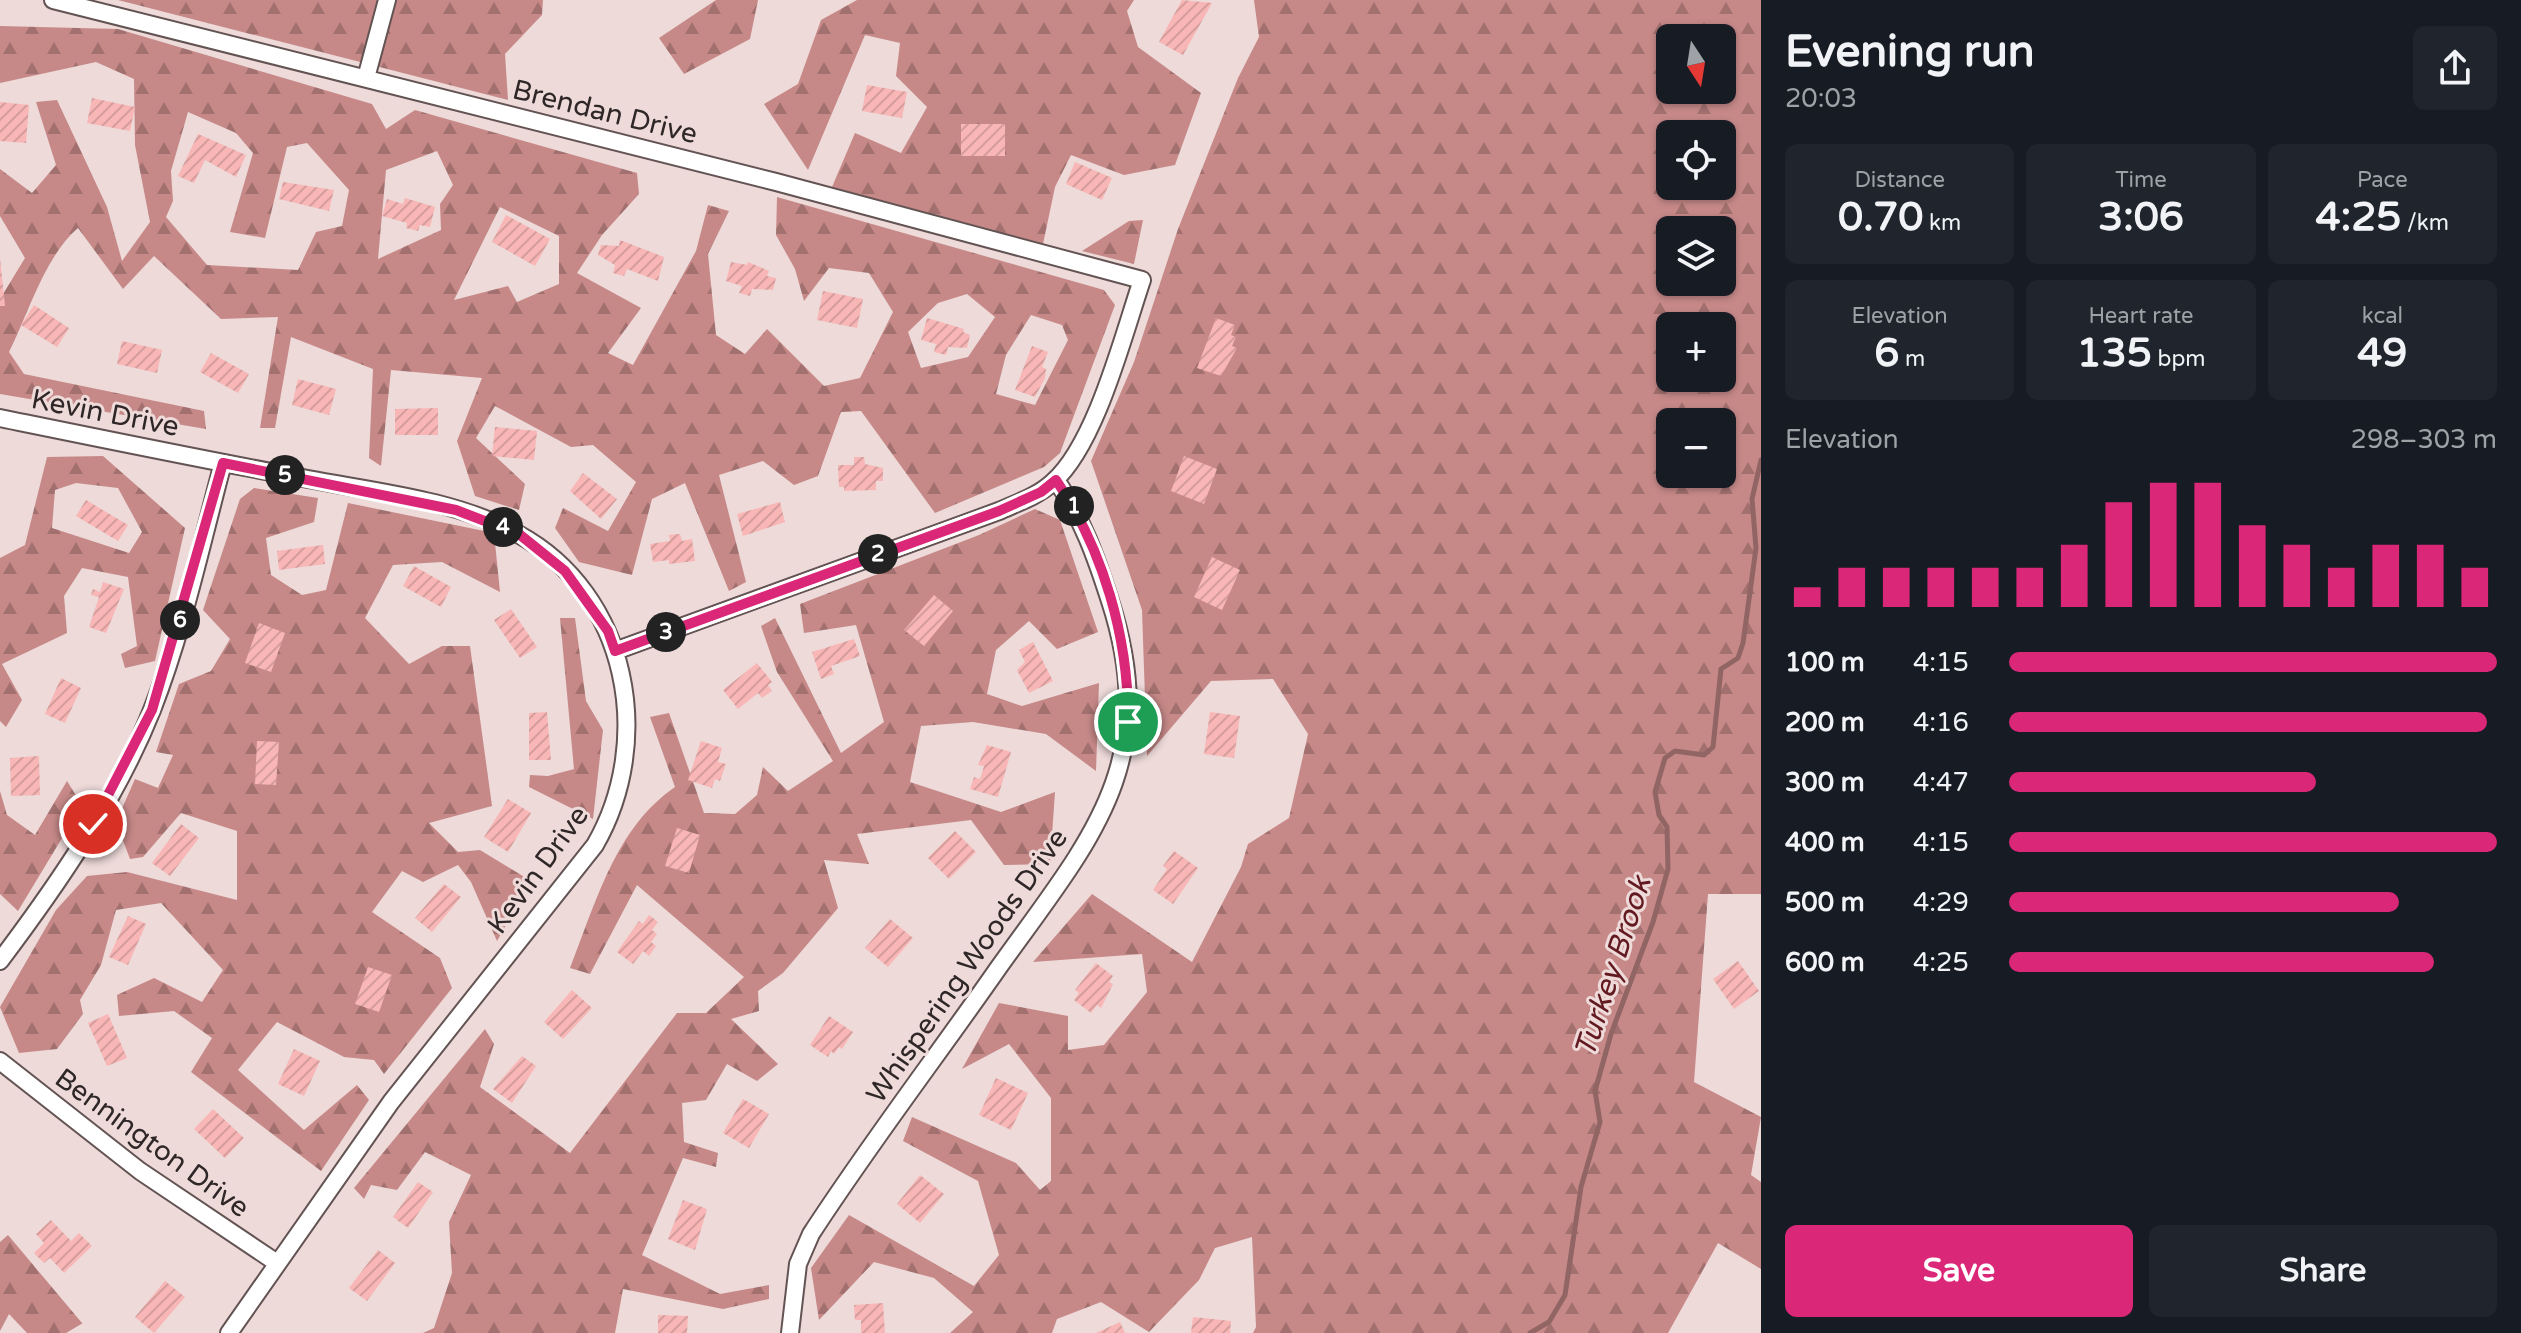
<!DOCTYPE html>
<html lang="en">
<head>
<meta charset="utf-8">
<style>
  body { margin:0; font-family:"Varela Round",sans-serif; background:#20242c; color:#f1f3f6; height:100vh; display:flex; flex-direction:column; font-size:30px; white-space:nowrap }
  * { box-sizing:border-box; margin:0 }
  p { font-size:26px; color:#9ea1a6 }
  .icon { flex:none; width:44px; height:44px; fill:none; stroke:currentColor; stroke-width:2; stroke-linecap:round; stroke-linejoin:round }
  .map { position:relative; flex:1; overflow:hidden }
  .details { display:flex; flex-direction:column; background:#171b24; width:760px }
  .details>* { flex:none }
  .needle { width:52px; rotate:168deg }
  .fabs { position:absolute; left:1656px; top:24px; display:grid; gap:16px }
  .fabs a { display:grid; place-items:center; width:80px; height:80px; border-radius:12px; background:#171b24; box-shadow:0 2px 6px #0004; font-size:40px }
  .pin { position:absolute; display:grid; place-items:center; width:68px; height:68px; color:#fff; margin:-34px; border:4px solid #fff; border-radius:50%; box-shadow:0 2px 8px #0007 }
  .km { position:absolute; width:40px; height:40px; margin:-20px; border-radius:50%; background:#222; color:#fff; font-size:22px; line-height:40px; text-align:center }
  .round { display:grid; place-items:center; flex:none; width:84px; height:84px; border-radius:12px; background:#20242c }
  .headline { display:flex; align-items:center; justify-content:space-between; height:136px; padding:0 24px }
  h1 { font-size:44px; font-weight:700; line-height:60px }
  .metrics { display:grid; grid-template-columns:repeat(3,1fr); gap:12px; height:136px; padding:8px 24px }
  .metrics div { display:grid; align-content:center; border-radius:12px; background:#20242c; text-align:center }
  .metrics b { font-size:40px; font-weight:700 }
  .metrics small { font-size:22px; font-weight:400 }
  .metrics p { font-size:22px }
  .chart { height:224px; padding:16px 24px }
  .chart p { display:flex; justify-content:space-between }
  .chart svg { width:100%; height:144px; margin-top:8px; stroke:#db2777; stroke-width:6 }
  .primary-button { display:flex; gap:16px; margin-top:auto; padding:16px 24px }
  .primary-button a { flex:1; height:92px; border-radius:12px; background:#db2777; color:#fff; font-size:32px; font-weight:700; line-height:92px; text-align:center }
  .primary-button a+a { background:#20242c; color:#f1f3f6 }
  ul { padding:0 24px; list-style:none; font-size:26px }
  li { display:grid; grid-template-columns:128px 96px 1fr; align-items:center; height:60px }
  li i { height:20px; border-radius:10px; background:#db2777 }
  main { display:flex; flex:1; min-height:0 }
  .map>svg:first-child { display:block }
</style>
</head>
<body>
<main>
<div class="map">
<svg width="1761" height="1333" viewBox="0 0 1761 1333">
  <defs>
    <pattern id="forest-firs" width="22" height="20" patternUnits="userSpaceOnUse" patternTransform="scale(2)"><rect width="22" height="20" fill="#c68988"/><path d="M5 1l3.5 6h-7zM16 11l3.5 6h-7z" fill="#a1706f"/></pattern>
    <pattern id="building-hatch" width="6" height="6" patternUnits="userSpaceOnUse" patternTransform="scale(2)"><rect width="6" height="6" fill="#f8b7b6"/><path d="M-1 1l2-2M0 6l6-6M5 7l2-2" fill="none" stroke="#d59d9c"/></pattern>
  </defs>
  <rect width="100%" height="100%" fill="#eddad9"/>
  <!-- forest -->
  <path fill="url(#forest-firs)" fill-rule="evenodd" d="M118 0H543L542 15 505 54 508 100Z
    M716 0H758L750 39 684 74 659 38Z
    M857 0H1134L1127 11 1138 47 1201 93 1175 165 1124 175 1071 155 1055 187 1043 244 832 187 855 133 901 153 927 107 896 76 900 43 865 35 808 170 764 104 798 84 821 20Z
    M1254 0H1761V894H1708L1694 1082 1761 1117 1751 1175 1761 1182V1269L1718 1243 1668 1333H1253L1256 1327 1252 1237 1215 1248 1199 1280 1149 1332 1101 1302 1057 1319 1052 1333H950L973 1312 934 1278 874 1262 819 1320 811 1268 849 1215 974 1286 999 1255 978 1181 903 1141 912 1117 1016 1163 1040 1190 1051 1181V1098L1009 1044 962 1069 999 1003 1068 1016V1050L1104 1045 1147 992 1142 954 1033 962 1092 894 1192 962 1241 867 1248 844 1289 818 1308 734 1273 679 1211 681 1147 756 1142 610 1091 461 1134 362 1178 229 1238 78 1259 37ZM1670 38H1722V90H1670ZM1670 134H1722V186H1670ZM1670 230H1722V282H1670ZM1670 326H1722V378H1670ZM1670 422H1722V474H1670Z
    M0 26 118 29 372 104 386 129 415 110 637 173 639 194 602 235 577 273 641 308 608 353 633 365 696 251 708 205 729 211 708 254 716 335 745 354 767 329 824 386 860 378 893 312 869 273 829 268 804 301 795 269 776 235 777 197 1104 290 1115 305 1060 453 1044 467 935 513 861 411 841 412 818 476 794 485 763 461 719 475 746 582 729 591 685 483 652 499 632 575 579 562 555 528 563 508 608 531 636 482 593 445 571 447 495 406 476 438 525 484 519 510 475 496 457 441 482 378 391 370 381 466 369 458 373 369 291 337 275 428H260L278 317 221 319 154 256 123 289 78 228C45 256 29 312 9 352L24 374 204 411 206 429 0 394V299L25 258 0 216V169L32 193 56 165 36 102 57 100 107 207 122 261 150 222 135 145 134 79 96 62 0 83ZM188 112 236 133 253 153 230 232 265 238 287 147 307 143 349 190 342 226 316 232 298 270 207 265 166 217 173 201 171 171ZM437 151 453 185 440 204 441 230 378 259 386 170ZM500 207 559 236V284L517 302 508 286 454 300ZM967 294 995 317 968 357 921 368 908 332 938 303ZM1031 315 1062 325 1068 340 1035 405 996 394 1006 355Z
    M1143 220 1134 264 1082 251 1129 221Z
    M103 456 185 528 155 661 125 668 121 654 137 646 128 577 82 568 64 596 67 633 2 664 22 700 6 727 0 721V558L25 545 47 457ZM76 483 118 488 142 532 129 553 52 528 55 490Z
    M254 488 318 498 314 522 266 538 271 575 302 595 326 590 348 503 494 533 500 592 442 562 393 565 365 618 409 664 442 646H470L492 806 429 823 458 852 480 850 531 881 497 941 471 882 458 865 423 882 402 871 372 912 440 958 452 988 384 1074 374 1060 344 1057 277 1022 238 1070 304 1130 357 1085 369 1100 321 1171 191 1072 212 1038 174 1011 119 1016 117 995 154 978 202 1002 223 970 161 903 116 910 101 965 80 1000 83 1014 57 1049 19 1053 0 1007 56 910 87 876 127 872 237 900V831L181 813 143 857 130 859 116 822 135 779 158 788 173 755 156 752 179 684 211 671 230 639 203 610 240 499Z
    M1035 509 1060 520 1098 632 1057 649 1029 621 996 650 987 694 1022 706 1099 683 1096 771 1046 734 973 722 921 726 910 782 1001 812 1055 792 1050 864 1004 865 971 820 857 834 869 864 824 860 838 908 783 973 758 991 759 1011 731 1019 778 1064 757 1081 727 1064 706 1100 682 1103 684 1142 718 1153 716 1167 683 1158 642 1255 720 1294 769 1285V1299L723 1309 623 1289 615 1333H423L434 1328 452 1273 449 1222 471 1175 425 1152 397 1190 371 1185 364 1199 354 1188 485 1029 494 1044 480 1087 570 1153 677 1013H706L744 977 637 885 590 974 570 968C596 903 615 828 675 787L650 717 669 713 704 813 735 814 757 795 763 767 788 791 833 761 777 672 761 626 775 618 841 753 884 722 856 625 804 633 800 604 979 535Z
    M560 618H575L586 701 603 730 593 819 529 787 530 775 548 776 574 769Z
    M67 781 82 805 18 911 0 894V791L7 815 35 835Z
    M8 1235 82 1323H83L66 1333H27L9 1314 0 1331V1242Z"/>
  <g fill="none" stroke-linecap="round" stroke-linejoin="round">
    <!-- stream -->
    <path stroke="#916564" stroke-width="5" d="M1530 1333 1549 1322 1565 1295 1581 1187 1600 1122 1595 1091 1611 1034 1653 922 1668 869 1667 827 1659 815 1655 792 1665 758 1675 751 1704 755 1713 747 1721 669 1738 658 1743 643 1756 548 1752 499 1761 460"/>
  </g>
  <!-- building -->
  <path fill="url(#building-hatch)" d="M1182 0 1212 3 1183 55 1159 42Z
    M867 85 907 92 902 118 862 111Z
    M92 98 135 107 130 131 87 123Z
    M0 102 29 105 26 143 0 141Z
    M961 124H1005V156H961Z
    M198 134 246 155 236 177 205 160 194 183 178 176Z
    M1075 162 1112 178 1102 200 1066 184Z
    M283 182 334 190 329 211 279 199Z
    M405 198 435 207 430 227 420 225 418 231 406 228 407 223 382 216 387 199 403 204Z
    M506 215 550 239 535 266 492 242Z
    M620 240 664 257 658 281 627 269 624 276 613 273 615 265 598 255 601 245 619 246Z
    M0 258 5 306H0Z
    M731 262 747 265 748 262 769 271 767 276 776 278 773 290 752 289 750 296 739 293 742 286 726 281Z
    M823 291 863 299 857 328 817 320Z
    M34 305 69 328 57 347 21 325Z
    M927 318 964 329 963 332 970 335 967 348 948 347 946 355 934 352 936 344 921 340Z
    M1216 318 1235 325 1231 335 1236 337 1232 346 1237 348 1221 376 1197 368Z
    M122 341 162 350 157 373 117 364Z
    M1032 346 1048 352 1042 367 1046 369 1045 378 1035 397 1015 390Z
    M211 353 249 374 238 393 200 372Z
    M298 379 336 389 329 415 292 405Z
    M438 408V435H395V409Z
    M495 427 537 431 534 460 492 456Z
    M1184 456 1217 469 1204 504 1171 491Z
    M854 457H864L865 464 883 468V481H876V490L844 491V487H839L838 465H854Z
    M583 473 617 499 601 519 570 491Z
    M86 500 128 525 118 541 76 516Z
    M780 502 785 522 743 536 737 514Z
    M680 534 682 541 692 539 695 561 669 564V560L653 562 650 544 670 541 669 535Z
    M323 545 325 564 279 570 277 551Z
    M1212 557 1240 570 1222 610 1194 597Z
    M414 566 451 587 441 607 403 586Z
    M103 582 124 589 106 633 89 627 99 597 91 595 93 589 100 592Z
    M934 595 953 611 924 646 904 630Z
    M511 609 537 647 520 658 494 620Z
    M259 623 285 633 271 672 245 663Z
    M854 639 860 656 831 666 834 674 821 679 812 652Z
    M1033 642 1053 681 1029 693 1017 670 1025 662 1019 650Z
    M757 663 772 682 768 685 772 691 762 698 758 693 738 709 723 690Z
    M61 678 81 688 65 723 45 714Z
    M547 712 551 760H529V713Z
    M1210 712 1240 716 1234 758 1204 754Z
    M257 741 279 742 276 785 255 784Z
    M701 741 722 748 718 762 726 764 720 781 715 779 712 788 688 780Z
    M987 745 1011 752 998 797 970 789 974 777 980 779 984 766 978 765Z
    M39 756 40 795 11 796 10 758Z
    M508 799 531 813 508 852 484 837Z
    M181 824 199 838 170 876 152 863Z
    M677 828 700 835 689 873 665 866Z
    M955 831 976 852 949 879 928 858Z
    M1174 851 1198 868 1173 904 1153 890 1167 869 1163 866Z
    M444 884 461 897 432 932 415 918Z
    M649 915 658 922 652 930 657 934 651 942 656 946 649 956 643 951 633 964 617 952 639 921 643 924Z
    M128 916 146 924 128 965 109 957Z
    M890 919 913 938 888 967 865 948Z
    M1738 961 1759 991 1734 1009 1713 979Z
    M1096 963 1113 976 1109 982 1113 984 1101 1008 1097 1005 1091 1013 1074 1000 1079 993 1075 990Z
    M368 967 392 975 379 1012 355 1004Z
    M572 990 592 1008 563 1039 544 1022Z
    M108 1014 127 1058 107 1066 88 1023Z
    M829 1016 853 1032 842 1049 839 1047 834 1054 831 1051 828 1057 810 1045Z
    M294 1049 320 1061 304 1096 278 1084Z
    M522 1056 536 1066 512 1103 493 1089Z
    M996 1078 1028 1093 1011 1130 979 1115Z
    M743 1099 769 1114 749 1148 723 1133Z
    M213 1109 244 1138 225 1158 194 1129Z
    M920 1175 944 1194 920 1223 897 1204Z
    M418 1182 433 1192 408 1228 393 1217Z
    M683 1200 707 1209 695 1250 668 1239Z
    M51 1220 71 1241 79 1233 92 1246 64 1273 50 1258 44 1263 34 1253 44 1243 36 1234Z
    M378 1250 395 1263 367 1301 349 1288Z
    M165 1281 185 1297 154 1333 135 1317Z
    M883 1303 885 1333H861V1320H855L854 1305Z
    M658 1315 688 1316 687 1333H658Z
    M1193 1317 1231 1321 1230 1333H1191Z
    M1120 1322 1125 1333H1096Z"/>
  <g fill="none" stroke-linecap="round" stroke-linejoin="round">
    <defs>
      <path id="minor" d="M53 0 776 182 1142 280C1123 336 1096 444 1053 482 1038 496 1017 503 999 511L615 651
        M366 78 387 0
        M0 418C103 439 205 460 308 479 377 492 456 500 518 534 629 594 655 741 595 845L391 1102 229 1333
        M0 961C58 884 116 800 152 710 183 631 201 545 223 463
        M0 1061 140 1171 277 1263
        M790 1333 798 1264 811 1234C870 1143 937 1056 999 967 1089 841 1163 764 1110 601 1096 557 1082 518 1056 480"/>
    </defs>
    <!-- minor casing -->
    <use href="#minor" stroke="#635353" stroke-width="20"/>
    <!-- minor -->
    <use href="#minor" stroke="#fff" stroke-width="16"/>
  </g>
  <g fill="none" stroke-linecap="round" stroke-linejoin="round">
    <defs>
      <path id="route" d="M93 824 152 710 223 463 456 510 519 534 565 571 608 631 615 651 999 511 1041 492 1056 480C1103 549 1129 638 1128 722"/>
    </defs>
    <!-- route casing -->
    <use href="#route" stroke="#fff" stroke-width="16"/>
    <!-- route -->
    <use href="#route" stroke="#db2777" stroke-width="10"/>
  </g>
  <g text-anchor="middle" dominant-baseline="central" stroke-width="6" stroke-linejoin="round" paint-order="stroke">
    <!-- street labels -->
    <g font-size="28" fill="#2f2727" stroke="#eddad9">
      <text transform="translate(605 112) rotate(14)">Brendan Drive</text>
      <text transform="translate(105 413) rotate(11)">Kevin Drive</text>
      <text transform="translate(538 870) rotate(-54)">Kevin Drive</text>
      <text transform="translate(967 966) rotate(-55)">Whispering Woods Drive</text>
      <text transform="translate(152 1143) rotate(36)">Bennington Drive</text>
    </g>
    <!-- water labels -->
    <g font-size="30" font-style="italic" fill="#621920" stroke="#eddad9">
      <text transform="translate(1613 967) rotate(-72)">Turkey Brook</text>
    </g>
  </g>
</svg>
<div class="fabs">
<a><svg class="needle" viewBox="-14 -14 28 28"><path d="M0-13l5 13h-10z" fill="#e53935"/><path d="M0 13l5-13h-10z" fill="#9ea1a6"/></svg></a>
<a><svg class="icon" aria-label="locate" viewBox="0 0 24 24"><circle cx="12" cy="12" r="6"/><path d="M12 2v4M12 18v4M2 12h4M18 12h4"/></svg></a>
<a><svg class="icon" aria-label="layers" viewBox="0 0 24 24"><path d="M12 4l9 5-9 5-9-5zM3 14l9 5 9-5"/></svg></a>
<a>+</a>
<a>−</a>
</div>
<div class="pin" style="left:1128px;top:722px;background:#1e9e55"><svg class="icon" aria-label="arrive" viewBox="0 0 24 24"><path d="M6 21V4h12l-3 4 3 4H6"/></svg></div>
<div class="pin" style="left:93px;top:824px;background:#d93025"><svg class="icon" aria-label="check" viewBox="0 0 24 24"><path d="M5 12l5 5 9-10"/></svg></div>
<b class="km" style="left:1074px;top:506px">1</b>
<b class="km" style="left:878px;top:554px">2</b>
<b class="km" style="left:666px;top:632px">3</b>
<b class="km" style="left:503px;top:527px">4</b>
<b class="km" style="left:285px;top:475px">5</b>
<b class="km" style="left:180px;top:620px">6</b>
</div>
<section class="details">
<div class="headline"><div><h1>Evening run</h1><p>20:03</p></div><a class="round"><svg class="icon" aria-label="share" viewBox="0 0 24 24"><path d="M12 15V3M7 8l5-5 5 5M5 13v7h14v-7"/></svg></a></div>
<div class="metrics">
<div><p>Distance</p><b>0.70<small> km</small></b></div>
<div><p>Time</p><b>3:06</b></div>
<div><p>Pace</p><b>4:25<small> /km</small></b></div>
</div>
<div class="metrics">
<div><p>Elevation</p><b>6<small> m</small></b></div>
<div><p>Heart rate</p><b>135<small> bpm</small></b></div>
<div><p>kcal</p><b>49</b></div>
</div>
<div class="chart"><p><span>Elevation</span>298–303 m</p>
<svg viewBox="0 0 160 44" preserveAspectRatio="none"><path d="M5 44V38M15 44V32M25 44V32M35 44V32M45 44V32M55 44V32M65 44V25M75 44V12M85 44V6M95 44V6M105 44V19M115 44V25M125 44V32M135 44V25M145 44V25M155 44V32"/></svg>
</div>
<ul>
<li><b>100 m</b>4:15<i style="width:100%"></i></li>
<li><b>200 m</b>4:16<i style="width:98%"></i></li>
<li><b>300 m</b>4:47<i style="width:63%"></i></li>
<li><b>400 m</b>4:15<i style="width:100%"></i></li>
<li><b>500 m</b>4:29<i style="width:80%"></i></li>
<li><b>600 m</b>4:25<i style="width:87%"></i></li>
</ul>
<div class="primary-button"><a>Save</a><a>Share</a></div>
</section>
</main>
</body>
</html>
